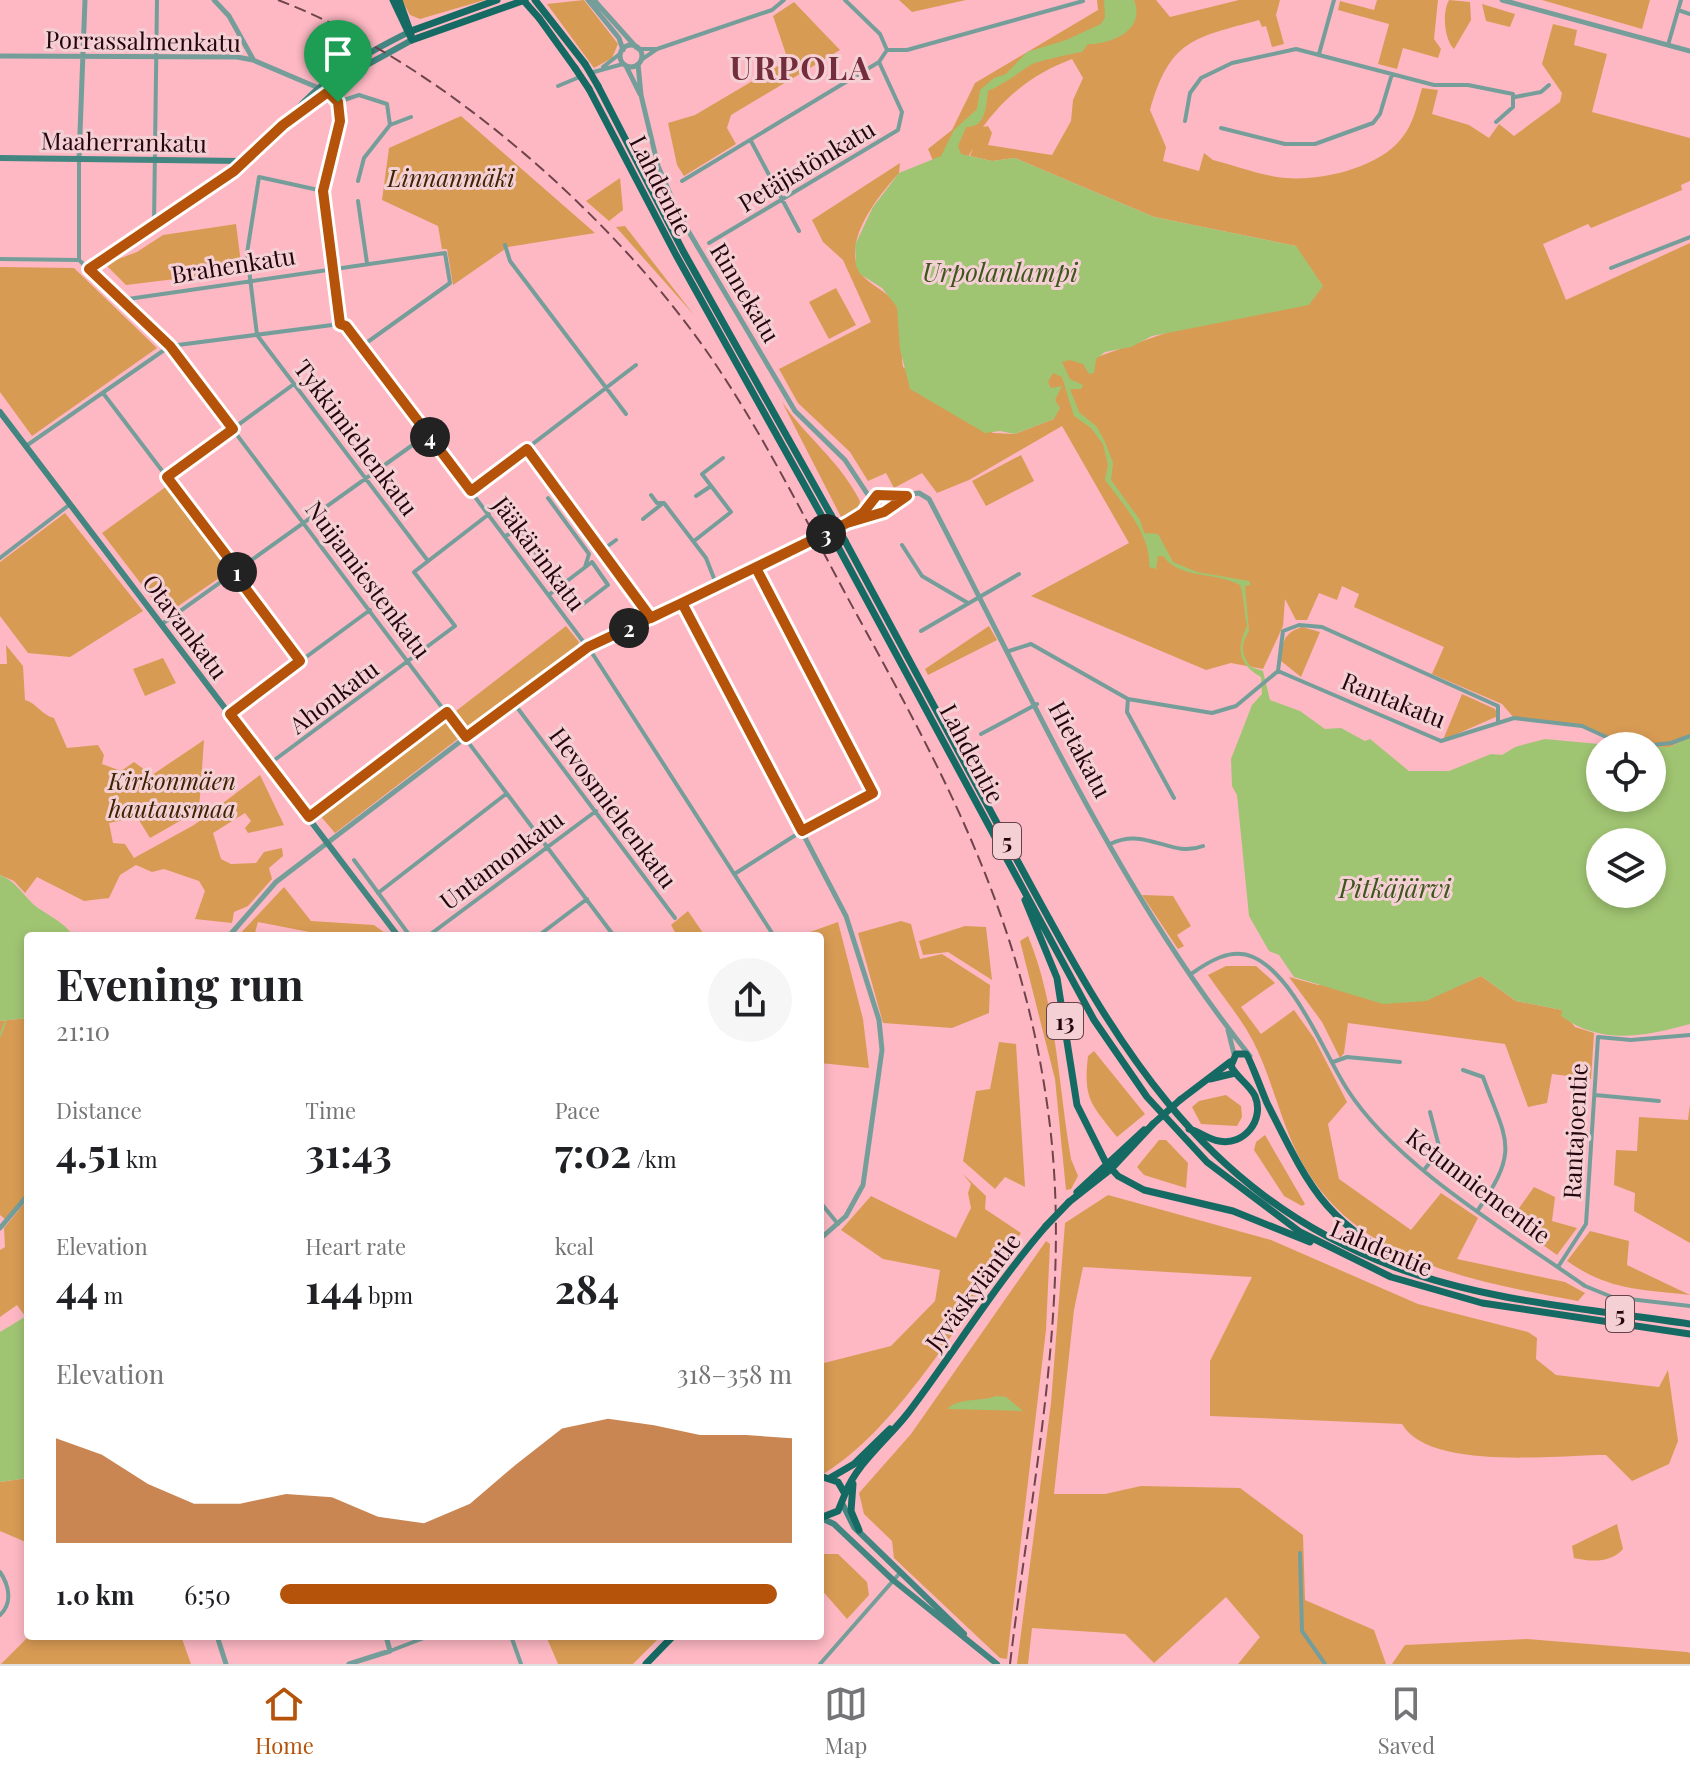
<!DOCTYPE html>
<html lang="en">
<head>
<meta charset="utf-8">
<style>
  body { margin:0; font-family:"Playfair Display",serif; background:#f6f6f6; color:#202124; height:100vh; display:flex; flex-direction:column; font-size:30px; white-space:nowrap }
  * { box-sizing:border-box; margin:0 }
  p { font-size:26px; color:#757577 }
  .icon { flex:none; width:44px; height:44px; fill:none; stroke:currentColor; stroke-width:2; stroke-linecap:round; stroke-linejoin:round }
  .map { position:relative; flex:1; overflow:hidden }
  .panel { position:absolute; left:24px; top:932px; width:800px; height:708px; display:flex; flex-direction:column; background:#fff; border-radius:8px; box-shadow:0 4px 12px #0003 }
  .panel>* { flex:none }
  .fabs { position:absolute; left:1586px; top:732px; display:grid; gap:16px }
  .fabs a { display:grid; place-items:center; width:80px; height:80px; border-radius:50%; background:#fff; box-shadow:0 4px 12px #0003; font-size:40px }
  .pin { position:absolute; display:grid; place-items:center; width:68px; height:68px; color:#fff; margin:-82px -34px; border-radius:50% 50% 50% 0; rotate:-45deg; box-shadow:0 0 8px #0007 }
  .pin .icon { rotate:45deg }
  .km { position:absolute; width:40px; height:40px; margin:-20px; border-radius:50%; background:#222; color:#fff; font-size:22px; line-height:40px; text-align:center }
  .round { display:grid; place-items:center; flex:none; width:84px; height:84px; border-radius:42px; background:#f6f6f6 }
  .overview { display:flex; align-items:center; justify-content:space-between; height:136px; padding:0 32px }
  h1 { font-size:44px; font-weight:700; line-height:60px }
  .metrics { display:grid; grid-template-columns:repeat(3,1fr); gap:12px; height:136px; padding:8px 32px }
  .metrics div { display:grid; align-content:center }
  .metrics b { font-size:40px; font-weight:700 }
  .metrics small { font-size:22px; font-weight:400 }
  .metrics p { font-size:22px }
  .chart { height:224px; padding:16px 32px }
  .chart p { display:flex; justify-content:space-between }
  .chart svg { width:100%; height:144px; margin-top:8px; fill:#b45309; opacity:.7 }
  ul { padding:0 32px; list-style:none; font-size:26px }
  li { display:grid; grid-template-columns:128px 96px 1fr; align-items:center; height:60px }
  li i { height:20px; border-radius:10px; background:#b45309 }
  .dock { display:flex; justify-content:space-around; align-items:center; height:112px; border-top:2px solid #e0e0e0; background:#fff; font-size:22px; color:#757577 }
  .dock a { display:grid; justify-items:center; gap:4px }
  .dock .current { color:#b45309 }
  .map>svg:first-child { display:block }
</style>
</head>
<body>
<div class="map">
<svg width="1690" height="1664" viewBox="0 0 1690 1664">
  <rect width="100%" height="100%" fill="#fdb8c3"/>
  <!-- green -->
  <path fill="#d89b54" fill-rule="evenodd" d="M402 0H485L420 19 410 15Z
    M584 0 618 44 612 58 594 68 547 4Z
    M899 0H966L912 12Z
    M1097 0H1156L1170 17 1239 0H1280L1276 15 1284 44 1272 47 1266 26 1262 27 1259 20C1194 38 1170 39 1150 110L1166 147 1163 161 1199 171 1204 153 1213 160C1237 166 1262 176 1286 178 1321 181 1378 168 1401 139 1413 125 1417 106 1422 88L1438 90 1432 114 1469 125 1489 138 1499 124 1514 136 1560 102 1562 93 1542 64 1553 24 1577 30 1574 45 1607 54 1592 112 1690 138V181L1681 185 1682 190 1591 228 1588 224 1543 244 1566 300 1690 243V737L1670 747 1620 746 1582 726 1514 718 1502 704 1432 674 1444 647 1354 607 1359 594 1342 586 1337 600 1319 593 1307 620H1296L1285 599 1283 626 1263 669 1231 663 1206 670 1031 596 1129 543 1062 426 969 480 937 493 922 473 894 488 886 473 868 481 850 452 798 403 779 369 871 322 843 260 823 242 812 220 900 163 899 173C880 194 841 241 860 272 868 285 887 290 896 305 905 322 900 349 903 367L993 433 1015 434 1054 419 1043 377 1060 359 1100 356 1180 328 1231 318 1296 246 1154 217 1015 158 992 161 970 156 973 148 966 161 934 163 928 149 952 130 975 83 1098 10ZM1072 59 1083 78 1073 100 1071 121 1052 155 988 145 992 133 988 126 983 127C1007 94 1035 73 1072 59Z
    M1377 0H1438L1434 39 1441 49 1438 58 1403 48 1397 69 1378 64 1389 24 1338 10 1340 1 1374 10Z
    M1449 0 1470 2 1471 20 1454 49C1444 39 1442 12 1449 0Z
    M1542 0H1650L1642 29Z
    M794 2 840 50 731 115 727 128 736 144 684 176 677 165 668 123 695 115 788 60 773 16Z
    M1482 4 1515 14 1510 27 1486 21Z
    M461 116 595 233 508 247 453 285 447 249H442L438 226 382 200 389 148Z
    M620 178 623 210 609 221 586 201Z
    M236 224 242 271 126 285 105 264 137 252 163 235Z
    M625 226 694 315 616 227Z
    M0 267 74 268 157 348 32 436 0 392Z
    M836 288 856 325 829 339 809 302Z
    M782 402C807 438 839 460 860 501L859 508 841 517Z
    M1021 455 1034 481 986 506 972 481Z
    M167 486 231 570 165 615 102 533Z
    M65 513 143 611 70 657 28 653 0 616V562Z
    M566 626 579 642 577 649 471 730 456 711Z
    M989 626 997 640 928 675 925 669Z
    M1302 627 1320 632 1301 677 1281 661C1282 643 1283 633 1302 627Z
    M6 645 23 666 25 700C37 703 41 715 54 718L67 748 98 745 104 755 102 764 121 771 134 762 152 775 204 740 199 810 150 838 137 817 109 823 113 843 125 844 134 858 194 825 260 775 284 825 248 833 245 828 251 821 245 813 213 833 221 859 231 864 256 863 264 852 282 848 283 856 269 868 272 879 248 906 234 912 232 923 195 919 205 891 199 881 164 869 152 872 136 865 120 875 109 898 84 901 37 877 25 893 14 881 0 875V664H7Z
    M163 658 176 683 145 696 133 669Z
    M1462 694 1495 709 1498 716 1443 740Z
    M444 719 459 738 335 833 318 813Z
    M284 887 311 921 374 925 389 936H330L258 922 254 936H238Z
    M1142 895 1173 896 1191 926 1177 935 1184 946 1178 949Z
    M688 911 705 936H671L675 932 671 925Z
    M901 921 911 924 920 959 942 954 990 985 989 1013 952 1028 883 1023 858 933Z
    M838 922 863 1019 869 1068 820 1063V936H799Z
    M965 926 986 927 992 980 948 952 923 955 919 941Z
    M1028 936C1057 1006 1058 1085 1071 1159L1078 1176 1071 1189 1066 1190 1055 1079 1020 941Z
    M1226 966H1256L1275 983 1241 1007 1261 1034 1294 1010 1314 1038 1347 1102 1328 1124 1339 1179 1411 1230 1441 1193 1478 1218 1457 1259 1565 1282 1585 1293 1578 1301C1479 1282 1364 1264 1307 1171 1282 1131 1274 1082 1253 1041 1241 1018 1223 997 1208 975Z
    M1481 976 1516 1001 1562 1010 1575 1027 1594 1033 1591 1079 1552 1074 1547 1103 1528 1107 1505 1044 1348 1023 1344 1053 1340 1058 1322 1022 1289 977 1318 985H1460Z
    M28 1018V1195L6 1220 0 1215V1021Z
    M999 1042 1016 1044 1025 1187 1005 1177 995 1189 963 1161 976 1091 990 1089Z
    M1094 1051 1145 1114 1117 1137C1091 1104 1083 1099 1088 1056Z
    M1226 1095 1241 1106 1242 1117 1237 1126 1201 1124 1192 1107 1199 1101Z
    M1690 1104V1243L1634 1211 1635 1193 1614 1185 1616 1150 1637 1151 1639 1117 1688 1120Z
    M1265 1135 1305 1204 1302 1206 1284 1196 1254 1150 1256 1142Z
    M1159 1140H1166L1188 1163 1186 1188 1144 1175 1137 1167Z
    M963 1174 986 1196 985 1209 1021 1233C969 1307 898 1431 820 1476V1364L891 1346 935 1301 940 1270 883 1259 841 1230 871 1196 956 1238 971 1208 968 1193 971 1184Z
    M1534 1187 1555 1197 1552 1221 1577 1228 1557 1255 1510 1221Z
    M1108 1195 1271 1240 1418 1304 1528 1332 1537 1338 1536 1359 1556 1375 1659 1387 1668 1370 1678 1441 1669 1464 1632 1481 1606 1455C1556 1455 1429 1471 1402 1424L1210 1416V1361L1252 1277 1083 1267 1074 1310 1054 1494H1105L1141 1486 1240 1488 1303 1535 1305 1600 1374 1630 1386 1664H1238L1260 1637 1226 1597 1154 1663 1125 1634 1032 1628 1028 1664H1017L1051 1403 1065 1223Z
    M28 1199V1315L25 1316 17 1305 0 1317V1250L5 1247 4 1228Z
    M1590 1231 1629 1241 1627 1265 1690 1295C1640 1289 1610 1291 1567 1261Z
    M1046 1241 1050 1244 1046 1330 1007 1659 1000 1658 894 1558 892 1541 864 1514 859 1493 911 1434Z
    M28 1478V1543L0 1531V1482Z
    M1617 1524 1623 1549C1611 1563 1591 1562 1574 1558L1572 1546Z
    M820 1554H838L867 1582 869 1595 847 1619 820 1588Z
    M29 1636H181L191 1664H1Z
    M546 1636H661L633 1664H558Z
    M1527 1639 1687 1652 1690 1653V1664H1392L1405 1645Z"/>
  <!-- water -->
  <path fill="#a0c572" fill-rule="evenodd" d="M1104 0H1134C1146 30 1112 44 1088 44L1082 52C1074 53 1039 61 1032 64 1018 73 1003 85 988 91 986 106 986 128 966 127L958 146 961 154 992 161 1015 158 1154 217 1296 246 1323 286 1309 305 1152 336 1131 347 1105 352 1096 359 1094 373 1089 374 1083 364 1070 360 1062 362 1070 379 1083 385 1081 389H1070L1079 412 1097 427 1105 442 1113 463 1111 480 1140 520 1144 533 1158 534 1173 562 1197 572 1249 581 1251 585 1245 586 1249 631C1241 645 1240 652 1251 667L1263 671 1270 700 1300 711 1325 729 1341 728 1365 741 1370 739 1409 771H1449L1491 754 1502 755 1515 747 1545 739 1620 746H1600V798H1652V747H1670L1690 737V1024C1645 1036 1602 1046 1561 1016L1562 1010 1516 1001 1481 976 1426 1001 1383 1004 1294 977 1279 955 1269 951 1249 916 1237 795 1232 786 1231 759 1252 705 1262 694 1261 677C1238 664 1236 649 1247 626 1244 613 1244 595 1240 585 1215 571 1181 580 1163 556H1158L1156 569 1149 567C1152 536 1123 504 1105 480L1108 465 1103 444 1091 428 1074 416 1062 377 1053 373 1048 382 1051 388 1062 386 1055 400 1060 408 1054 419 1015 434 1000 431 985 433 910 389 900 349 897 307 882 288 860 274 856 266 855 245 873 207 899 173 941 156 954 130 977 109 980 90 994 78 1006 74 1027 52 1066 40 1101 24 1105 17ZM1600 842H1652V894H1600Z
    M0 875C16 882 21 892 33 904 46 915 64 921 73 936H28V1018L0 1021Z
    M28 1315V1478L0 1482V1332Z
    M996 1396 1006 1397 1023 1411 947 1409C960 1397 980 1402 996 1396Z"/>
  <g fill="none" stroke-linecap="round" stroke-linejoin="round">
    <!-- stream -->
    <path stroke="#a0c572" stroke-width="2" d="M0 1036 5 1023"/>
    <!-- minor -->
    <path stroke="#759e9a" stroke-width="4" d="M845 0 880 34 887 50
      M1678 10 1690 14
      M1668 45 1681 0
      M638 49H655
      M1319 54 1334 0
      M641 60 657 49 772 10 784 0
      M603 67 621 53
      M590 73 623 64
      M558 86 582 76
      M328 92 336 99 341 110 323 191 340 324
      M1515 97 1541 92 1549 85
      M338 102 359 95 387 104 390 125 364 158 358 181
      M1185 121 1190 93 1201 78 1232 63 1296 49 1434 85H1468L1513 94V107L1496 122
      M390 125 411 117
      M1221 128 1285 144H1315L1373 123 1380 114 1392 74
      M751 141 799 231
      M682 181 879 62 887 50H907L1083 1
      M323 191 259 177 247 253 257 335 428 561
      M358 201 367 263
      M154 225 157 0
      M709 243 898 130 902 112 879 62
      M505 245 510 261 626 414
      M0 259 79 260
      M79 260 170 346 614 936
      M79 260V159
      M1611 268 1690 237
      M89 269 211 188 244 161
      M121 300 445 253 450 283 362 346
      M340 324 346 326 362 346 594 656 774 936
      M103 393 236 568 237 577 300 661
      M26 446 170 346 340 324
      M527 449 651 618
      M167 477 294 384
      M471 491 636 365
      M651 495 657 503H664L706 558 717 586
      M696 496 711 486
      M548 498 589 554 585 567
      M643 519 662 504
      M505 536 519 530 558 583C565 591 571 599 578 608L608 585 592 562 550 594
      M694 541 731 512 702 474 723 458
      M902 545 922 576 968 603
      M601 551 616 540
      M0 558 69 505
      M162 624 428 434
      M921 631 1019 574
      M1009 651 1031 644 1128 699 1212 713 1236 706 1278 671
      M1278 671 1441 741 1514 718 1582 726 1626 746
      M1278 671 1283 631 1299 625 1322 627 1498 706V721
      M1128 699 1127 712 1174 798
      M513 702 675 918
      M230 713 370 610
      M981 734 1037 704
      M1643 746 1671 743 1690 736
      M269 764 455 626 414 572 489 514
      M309 817 447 712
      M1110 844C1147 826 1171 859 1203 846
      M354 860 410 936
      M736 873 802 831 873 793 756 568
      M378 893 506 794
      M428 936 596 811
      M538 936 587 899
      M1191 974C1208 962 1231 947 1253 957 1294 975 1324 1053 1347 1089 1396 1166 1510 1233 1585 1286L1612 1297 1690 1306
      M1333 1062 1347 1057 1400 1062
      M1463 1070 1483 1077C1506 1141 1521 1148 1478 1210
      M1595 1095 1659 1101
      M1424 1170 1440 1150 1430 1112
      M820 1202 838 1224
      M1558 1267 1586 1224 1598 1037 1631 1040 1690 1035
      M1300 1553 1302 1631 1325 1664
      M0 1572C9 1585 13 1603 0 1615
      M511 1636 521 1664
      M390 1651 429 1636
      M820 1664 899 1574"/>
    <!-- tertiary -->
    <path stroke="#759e9a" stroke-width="5" d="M214 0 229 16 253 59
      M588 0 619 38 623 50
      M594 0 636 47
      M1502 0 1690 51
      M620 56a11 11 0 1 1 22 0a11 11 0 1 1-22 0Z
      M0 56 237 57 253 60 328 92
      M638 64 641 95 658 166 680 217 795 411 845 460 872 501
      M627 68 640 94
      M79 159 85 0
      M888 497 919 493 929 499C1028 688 1116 889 1250 1056
      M889 508 886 495 873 499V508L882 513 906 496
      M848 523 879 512
      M682 603 846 916 879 1020 882 1050 863 1185 846 1216 820 1239
      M229 936 276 882 566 661 588 647 847 523 872 504
      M1228 1030 1234 1054
      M0 1228 28 1195
      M217 1636 226 1664
      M349 1664 390 1651 386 1636"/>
    <!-- secondary -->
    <path stroke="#438681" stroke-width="6" d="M291 116C324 76 365 54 411 31
      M0 158 241 161 352 73 412 40
      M0 412 398 936
      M843 1505 854 1527 964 1634
      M821 1518 834 1524 893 1580 997 1664"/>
    <!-- trunk -->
    <path stroke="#166a64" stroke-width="7" d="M393 0 412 40
      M399 0 411 34
      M535 0 585 64
      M539 18 575 68
      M411 31 497 0
      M412 40 525 0
      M598 86 683 251 831 515
      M589 89 676 255 824 520
      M845 541C898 639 951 737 1004 836 1104 1020 1184 1186 1392 1266 1487 1302 1591 1309 1690 1324
      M837 545 1094 1020 1147 1097 1207 1162 1300 1232 1391 1277 1482 1303 1690 1334
      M1025 900 1057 978 1077 1105 1106 1163 1118 1176 1144 1190 1233 1211 1310 1242
      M1210 1079 1235 1073
      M1180 1100 1230 1062
      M1189 1129C1200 1132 1208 1139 1219 1141 1244 1146 1265 1120 1255 1096 1249 1084 1236 1077 1231 1066L1236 1054H1246C1249 1056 1263 1094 1267 1103 1314 1197 1326 1223 1422 1272
      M1077 1192 1144 1130
      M1069 1202 1111 1169 1153 1124
      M820 1476 838 1482 845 1494 838 1511 820 1518
      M830 1478 854 1464 890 1429
      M853 1484 851 1511 859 1530
      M845 1494C857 1463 887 1440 908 1413 955 1351 995 1285 1046 1226
      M646 1664 673 1636"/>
    <!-- rail -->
    <path stroke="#6f444c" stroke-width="2" stroke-dasharray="12 6" stroke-linecap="butt" d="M278 0C439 61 615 217 712 359 767 440 810 529 857 615 951 786 1026 928 1050 1126 1071 1305 1031 1487 1010 1664"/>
    <!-- trunk-bridge -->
    <path stroke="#166a64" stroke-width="7" d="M523 0 539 18
      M585 64 598 86
      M575 68 589 89
      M831 515 845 541
      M824 520 837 545
      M1153 1124 1180 1100
      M1046 1226 1069 1202"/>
  </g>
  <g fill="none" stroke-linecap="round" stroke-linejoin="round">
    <defs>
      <path id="route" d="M338 102 328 92 283 125 234 171 89 269 170 346 233 429 167 477 236 568 237 577 300 661 230 714 309 817 447 712 466 737 588 647 682 603 802 831 873 793 756 568 847 523 884 512 907 496 877 495 863 513 847 523 651 618 527 449 471 491 346 326 340 324 323 191 340 121 338 102"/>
    </defs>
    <!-- route casing -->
    <use href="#route" stroke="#fff" stroke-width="16"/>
    <!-- route -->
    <use href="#route" stroke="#b45309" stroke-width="10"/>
  </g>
  <g text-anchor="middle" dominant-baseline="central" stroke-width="6" stroke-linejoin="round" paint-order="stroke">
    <!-- shield labels -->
    <g fill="#f4d0d5" stroke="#624349" stroke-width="2">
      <rect x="993" y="823" width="28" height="36" rx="6"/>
      <rect x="1047" y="1003" width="36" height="36" rx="6"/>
      <rect x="1606" y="1296" width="28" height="36" rx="6"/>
    </g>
    <g font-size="22" font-weight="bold" fill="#23060d">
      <text x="1007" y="841">5</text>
      <text x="1065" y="1021">13</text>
      <text x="1620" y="1314">5</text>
    </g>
    <!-- street labels -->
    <g font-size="24" fill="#23060d" stroke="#f4d0d5">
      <text transform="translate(143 40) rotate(1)">Porrassalmenkatu</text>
      <text transform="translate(124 141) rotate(1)">Maaherrankatu</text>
      <text transform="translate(806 165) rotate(-31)">Petäjistönkatu</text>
      <text transform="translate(662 185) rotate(63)">Lahdentie</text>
      <text transform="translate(233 264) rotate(-9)">Brahenkatu</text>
      <text transform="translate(746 292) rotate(59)">Rinnekatu</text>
      <text transform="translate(357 437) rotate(53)">Tykkimiehenkatu</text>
      <text transform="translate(540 553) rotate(53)">Jääkärinkatu</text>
      <text transform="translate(369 579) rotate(53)">Nuijamiestenkatu</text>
      <text transform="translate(186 626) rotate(53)">Otavankatu</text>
      <text transform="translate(333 696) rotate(-37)">Ahonkatu</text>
      <text transform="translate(1394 699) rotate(22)">Rantakatu</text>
      <text transform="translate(1081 749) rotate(62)">Hietakatu</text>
      <text transform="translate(973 753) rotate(62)">Lahdentie</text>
      <text transform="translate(614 807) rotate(53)">Hevosmiehenkatu</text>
      <text transform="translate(501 859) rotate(-37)">Untamonkatu</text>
      <text transform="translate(1574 1131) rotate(-87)">Rantajoentie</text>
      <text transform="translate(1479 1185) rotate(37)">Ketunniementie</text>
      <text transform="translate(1382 1247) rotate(23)">Lahdentie</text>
      <text transform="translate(972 1291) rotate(-53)">Jyväskyläntie</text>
    </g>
    <!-- park labels -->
    <g font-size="24" font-style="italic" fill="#3c2302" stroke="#f4d0d5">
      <text x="451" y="177">Linnanmäki</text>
      <text x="172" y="780">Kirkonmäen<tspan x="172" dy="28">hautausmaa</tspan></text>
    </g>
    <!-- water labels -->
    <g font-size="26" font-style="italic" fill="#3e561c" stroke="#f4d0d5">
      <text x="1000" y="271">Urpolanlampi</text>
      <text x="1395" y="887">Pitkäjärvi</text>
    </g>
    <!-- district labels -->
    <g font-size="32" font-weight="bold" letter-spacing="2" fill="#742d3d" stroke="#f4d0d5">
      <text x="801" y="66">URPOLA</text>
    </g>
  </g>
</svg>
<div class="fabs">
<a><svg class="icon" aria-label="locate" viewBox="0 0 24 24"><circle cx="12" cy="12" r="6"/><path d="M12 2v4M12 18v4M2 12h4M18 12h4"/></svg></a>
<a><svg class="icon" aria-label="layers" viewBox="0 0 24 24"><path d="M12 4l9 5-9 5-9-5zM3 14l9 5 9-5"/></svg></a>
</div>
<div class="pin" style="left:338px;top:102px;background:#1e9e55"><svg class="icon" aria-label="arrive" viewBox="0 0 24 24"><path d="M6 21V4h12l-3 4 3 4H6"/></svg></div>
<b class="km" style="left:237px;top:572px">1</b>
<b class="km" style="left:629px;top:628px">2</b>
<b class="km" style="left:826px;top:534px">3</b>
<b class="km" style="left:430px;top:437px">4</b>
<section class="panel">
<div class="overview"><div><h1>Evening run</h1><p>21:10</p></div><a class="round"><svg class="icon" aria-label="share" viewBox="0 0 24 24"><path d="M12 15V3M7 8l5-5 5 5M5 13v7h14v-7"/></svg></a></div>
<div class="metrics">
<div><p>Distance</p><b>4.51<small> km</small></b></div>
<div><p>Time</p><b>31:43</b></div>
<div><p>Pace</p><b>7:02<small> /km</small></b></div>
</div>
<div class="metrics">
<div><p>Elevation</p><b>44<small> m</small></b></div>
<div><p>Heart rate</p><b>144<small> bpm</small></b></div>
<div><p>kcal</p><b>284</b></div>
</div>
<div class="chart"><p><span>Elevation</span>318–358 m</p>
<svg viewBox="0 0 160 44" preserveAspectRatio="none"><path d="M0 44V12L10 17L20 26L30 32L40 32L50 29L60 30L70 36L80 38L90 32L100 20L110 9L120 6L130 8L140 11L150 11L160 12V44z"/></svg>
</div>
<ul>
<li><b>1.0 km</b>6:50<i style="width:97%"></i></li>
</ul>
</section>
</div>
<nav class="dock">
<a class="current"><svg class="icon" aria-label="home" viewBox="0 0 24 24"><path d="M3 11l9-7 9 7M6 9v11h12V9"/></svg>Home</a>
<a><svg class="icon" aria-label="map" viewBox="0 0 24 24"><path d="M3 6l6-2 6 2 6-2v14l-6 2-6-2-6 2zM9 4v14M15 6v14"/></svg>Map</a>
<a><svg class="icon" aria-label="saved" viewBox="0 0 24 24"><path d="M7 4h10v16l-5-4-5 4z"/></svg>Saved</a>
</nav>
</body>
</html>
